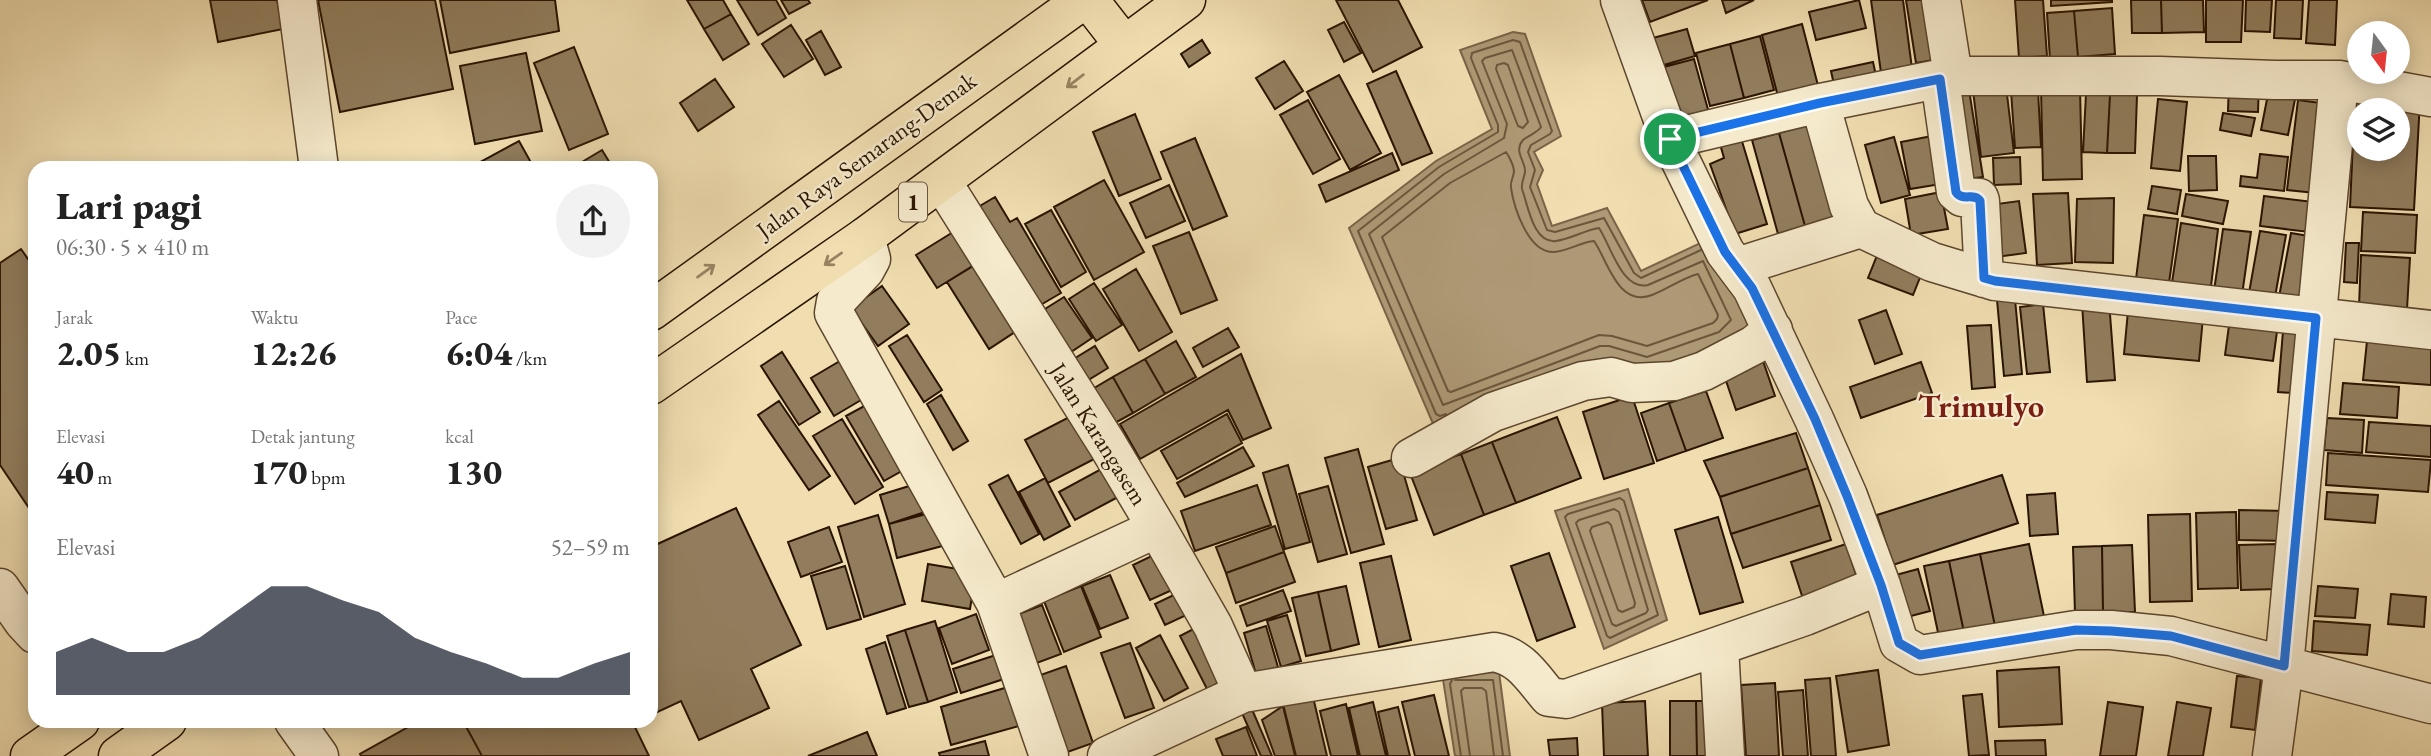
<!DOCTYPE html>
<html lang="id">
<head>
<meta charset="utf-8">
<style>
  body { margin:0; font-family:"EB Garamond",serif; background:#f2f2f2; color:#222; height:100vh; display:flex; flex-direction:column; font-size:26px; white-space:nowrap }
  * { box-sizing:border-box; margin:0 }
  p { font-size:23px; color:#767676 }
  .icon { flex:none; width:38px; height:38px; fill:none; stroke:currentColor; stroke-width:2; stroke-linecap:round; stroke-linejoin:round }
  .map { position:relative; flex:1; overflow:hidden }
  .drawer { position:absolute; left:28px; top:161px; width:630px; height:567px; display:flex; flex-direction:column; background:#fff; border-radius:21px; box-shadow:0 4px 18px #0003 }
  .drawer>* { flex:none }
  .needle { width:46px; rotate:165deg }
  .controls { position:absolute; left:2347px; top:21px; display:grid; gap:14px }
  .controls a { display:grid; place-items:center; width:63px; height:63px; border-radius:50%; background:#fff; box-shadow:0 4px 18px #0003; font-size:35px }
  .pin { position:absolute; display:grid; place-items:center; width:60px; height:60px; color:#fff; margin:-30px; border:4px solid #fff; border-radius:50%; box-shadow:0 2px 7px #0007 }
  .round { display:grid; place-items:center; flex:none; width:74px; height:74px; border-radius:37px; background:#f2f2f2 }
  .head { display:flex; align-items:center; justify-content:space-between; height:119px; padding:0 28px }
  h1 { font-size:38px; font-weight:800; line-height:52px }
  .metrics { display:grid; grid-template-columns:repeat(3,1fr); gap:10px; height:119px; padding:7px 28px }
  .metrics div { display:grid; align-content:center }
  .metrics b { font-size:35px; font-weight:800 }
  .metrics small { font-size:19px; font-weight:400 }
  .metrics p { font-size:19px }
  .chart { height:196px; padding:14px 28px }
  .chart p { display:flex; justify-content:space-between }
  .chart svg { width:100%; height:126px; margin-top:7px; fill:#111827; opacity:.7 }
  .map>svg:first-child { display:block }
</style>
</head>
<body>
<div class="map">
<svg width="2431" height="756" viewBox="0 0 2431 756">
  <rect width="100%" height="100%" fill="#f0deb1"/>
  <filter id="stains"><feTurbulence type="fractalNoise" baseFrequency=".00286" numOctaves="4"/><feColorMatrix values="0 0 0 0 .2 0 0 0 0 .09 0 0 0 0 .02 0 0 0 .5 -.17"/></filter>
  <radialGradient id="worn" r=".72"><stop offset=".6" stop-color="#630" stop-opacity="0"/><stop offset="1" stop-color="#630" stop-opacity=".3"/></radialGradient>
  <!-- water -->
  <path fill="#ad9975" stroke="#796447" stroke-width="2" d="M1513 32 1525 34 1561 136 1534 152 1543 170 1537 184 1552 226 1607 208 1641 271 1711 238 1750 323 1728 346 1647 373 1434 426 1349 228 1436 161 1492 129 1460 50Z
    M1628 489 1667 620 1604 649 1555 511Z
    M1499 672 1510 756H1455L1442 673Z"/>
  <g fill="none" stroke-linecap="round" stroke-linejoin="round">
    <!-- shore -->
    <path stroke="#6c563b" stroke-width="2" d="M1512 50 1541 127C1537 133 1529 135 1523 140 1513 152 1526 161 1525 172 1524 179 1521 182 1522 189 1528 205 1533 244 1556 241 1571 239 1585 230 1599 228 1611 246 1622 291 1648 285L1703 261 1731 320 1719 332 1647 357 1609 346H1600L1443 405 1369 234 1444 174 1504 138 1507 124 1482 61 1485 58Z
      M1504 63 1508 65 1528 122 1523 128 1518 126 1496 69 1497 65Z
      M1506 152C1509 156 1514 166 1514 172 1513 178 1510 182 1511 188 1514 208 1528 251 1552 252 1567 252 1580 242 1594 241 1608 261 1618 308 1652 295 1668 289 1682 278 1698 274L1718 315 1717 319 1713 323 1647 346 1612 336 1599 335 1451 392 1448 391 1382 237 1450 183Z
      M1446 414 1440 416 1436 414 1358 231 1439 167 1498 132V125L1471 58 1472 53 1513 40 1520 42 1552 131 1550 134 1531 145 1528 152 1535 170 1530 187 1547 230 1555 232 1604 218 1634 273 1641 278 1701 250
      M1620 498 1624 501 1658 615 1610 638 1607 636 1565 517 1568 514Z
      M1614 509 1619 512 1648 610 1646 613 1616 626 1612 624 1576 523 1579 520Z
      M1608 522 1611 525 1635 603 1634 607 1622 612 1618 610 1590 531 1592 527Z
      M1452 680 1450 684 1461 756
      M1455 680H1493L1503 756
      M1470 756 1461 691 1464 688H1482L1486 691 1494 756"/>
  </g>
  <!-- building -->
  <path fill="#917d5d" stroke="#2a1401" stroke-width="2" fill-rule="evenodd" d="M210 0H277L283 29 218 42Z
    M318 0H435L453 89 340 112Z
    M440 0H555L559 31 450 53Z
    M687 0H723L731 14 704 29Z
    M737 0H776L786 18 758 35Z
    M781 0H808L810 3 789 14Z
    M1336 0H1398L1422 47 1373 72Z
    M1642 0H1708L1650 22Z
    M1722 0H1754L1726 13Z
    M1859 0 1866 28 1816 40 1809 12Z
    M1871 0H1903L1913 76 1882 80Z
    M1906 0H1936L1945 58 1916 63Z
    M2015 0H2043L2047 56 2019 58Z
    M2051 0H2112V2L2051 6Z
    M2131 0H2161L2162 33H2132Z
    M2161 0H2203L2204 32 2162 33Z
    M2206 0H2243L2241 42H2206Z
    M2246 0H2272L2270 32 2245 31Z
    M2276 0H2303L2301 39 2274 38Z
    M2309 0H2337L2335 45 2306 43Z
    M2112 8 2115 54 2078 57 2074 11Z
    M2074 11 2078 57 2050 59 2047 13Z
    M731 14 749 44 723 60 704 29Z
    M1344 22 1361 53 1344 62 1328 30Z
    M1802 24 1821 97 1781 108 1762 35Z
    M791 25 813 59 784 77 762 44Z
    M1687 29 1695 56 1657 67 1649 39Z
    M821 31 841 67 825 75 806 40Z
    M1760 36 1774 90 1744 98 1730 44Z
    M1202 40 1210 53 1189 67 1181 54Z
    M1730 44 1744 98 1710 106 1696 53Z
    M574 47 608 134 569 150 534 63Z
    M526 53 542 131 475 144 460 66Z
    M1694 59 1709 113 1679 122 1664 67Z
    M1284 61 1303 91 1275 109 1256 78Z
    M1873 62 1878 85 1836 94 1831 71Z
    M1396 71 1432 153 1402 165 1367 84Z
    M1339 75 1381 153 1350 170 1307 92Z
    M715 79 734 107 698 131 680 103Z
    M2229 82 2259 83 2258 112 2228 111Z
    M2006 86 2014 153 1981 157 1973 90Z
    M2080 87 2082 179 2043 180 2041 88Z
    M2269 89 2296 94 2288 135 2261 130Z
    M1969 90 1983 177 1959 180 1945 94Z
    M2038 90 2041 147 2015 148 2011 91Z
    M2086 94 2110 95 2107 153 2083 152Z
    M2110 95H2137L2135 153H2107Z
    M2355 97 2420 100 2414 210 2350 207ZM2359 110H2398V149H2359Z
    M2158 99 2187 102 2180 171 2151 168Z
    M1308 100 1340 159 1313 174 1280 115Z
    M2298 100 2336 105 2325 194 2287 190Z
    M2223 113 2255 118 2251 136 2220 130Z
    M1135 114 1161 179 1119 196 1093 132Z
    M1816 122 1842 216 1805 226 1779 133Z
    M1779 133 1805 226 1778 234 1752 140Z
    M1932 136 1941 184 1910 189 1901 142Z
    M1894 137 1910 195 1881 203 1865 145Z
    M1195 138 1227 216 1193 230 1161 152Z
    M1741 138 1767 224 1735 234 1710 164 1724 158 1720 144Z
    M519 141 534 168 471 167Z
    M602 150 613 168H572Z
    M1392 153 1399 170 1326 202 1319 185Z
    M2260 154 2288 157 2284 191 2240 186 2241 176 2257 178Z
    M2188 156H2216L2217 190 2189 191Z
    M2020 157 2021 184 1994 185 1993 158Z
    M1104 180 1144 252 1094 280 1054 207Z
    M1169 185 1185 221 1146 238 1130 203Z
    M2152 186 2181 190 2177 214 2148 209Z
    M1941 192 1948 229 1911 235 1905 199Z
    M2068 193 2072 263 2037 265 2033 194Z
    M2186 194 2228 201 2223 224 2182 216Z
    M2264 196 2322 203 2318 233 2260 226Z
    M995 197 1010 222 1017 218 1061 293 1032 310 973 210Z
    M2114 198 2113 263 2075 262 2077 199Z
    M2019 201 2026 253 1989 258 1982 206Z
    M1051 210 1086 272 1061 287 1025 224Z
    M2363 212 2417 215 2415 253 2361 251Z
    M2144 215 2178 219 2169 283 2136 279Z
    M2181 223 2218 229 2210 294 2171 289Z
    M958 229 979 262 937 288 916 255Z
    M2223 229 2251 232 2242 295 2214 291Z
    M2260 231 2286 235 2275 297 2249 293Z
    M1189 232 1217 300 1181 314 1153 246Z
    M2291 233 2321 238 2310 302 2279 297Z
    M1882 243 1927 260 1913 295 1868 278Z
    M2346 243H2359L2357 283 2344 282Z
    M21 249 35 269V517L0 465V263Z
    M2361 255 2410 258 2407 309 2359 307Z
    M983 260 1024 326 989 349 947 282Z
    M1136 269 1172 332 1139 351 1103 289Z
    M1094 283 1122 325 1096 341 1069 299Z
    M882 286 909 324 878 346 851 308Z
    M1064 297 1092 338 1065 356 1037 314Z
    M2015 299 2022 374 2004 376 1997 300Z
    M2109 301 2115 380 2087 382 2082 303Z
    M2043 304 2050 372 2027 374 2020 307Z
    M1886 310 1902 354 1875 364 1859 320Z
    M2128 311 2203 317 2199 361 2124 354Z
    M2230 318 2278 324 2273 361 2225 355Z
    M1991 325 1995 387 1972 389 1967 326Z
    M1228 328 1239 347 1203 367 1193 348Z
    M2283 331 2311 334 2307 394 2278 392Z
    M907 335 942 390 924 402 889 346Z
    M1176 341 1196 377 1165 394 1145 359Z
    M2367 341 2431 346V385L2363 380Z
    M1095 346 1108 368 1085 382 1072 360Z
    M782 352 820 412 799 425 761 366Z
    M1241 354 1271 428 1243 440 1228 410 1140 459 1120 424Z
    M850 355 873 393 834 416 811 378Z
    M1762 358 1775 396 1736 410 1723 372Z
    M1145 359 1165 394 1133 413 1113 377Z
    M1921 362 1932 393 1861 418 1850 387Z
    M1113 377 1133 413 1104 429 1084 394Z
    M2343 383 2399 387 2397 418 2340 414Z
    M1706 391 1723 438 1686 451 1669 403Z
    M941 395 968 441 953 450 927 404Z
    M1632 396 1654 463 1604 479 1583 412Z
    M877 399 914 464 884 481 846 416Z
    M779 401 830 476 809 490 758 415Z
    M1669 403 1686 451 1657 461 1641 413Z
    M1075 414 1098 457 1048 483 1025 440Z
    M1227 414 1242 443 1177 479 1161 451Z
    M1557 417 1581 478 1516 503 1492 442Z
    M2327 418 2364 420 2362 453 2324 450Z
    M842 419 883 487 855 504 813 436Z
    M2369 422 2431 426V457L2366 452Z
    M1796 433 1808 468 1720 497 1704 461Z
    M1492 442 1516 503 1484 515 1461 454Z
    M1243 447 1254 466 1185 497 1177 483Z
    M1358 449 1384 544 1351 553 1325 458Z
    M2328 453 2431 460 2428 492 2326 485Z
    M1461 454 1484 515 1434 535 1410 473Z
    M1399 458 1417 520 1386 529 1368 467Z
    M1288 465 1310 542 1285 549 1263 473Z
    M1103 468 1118 497 1075 520 1059 492Z
    M1808 468 1820 505 1731 534 1720 497Z
    M1008 475 1039 534 1021 544 989 485Z
    M2002 475 2018 523 1893 565 1877 515Z
    M1045 478 1070 526 1044 540 1019 492Z
    M919 483 928 511 889 524 880 495Z
    M1257 485 1271 525 1195 551 1181 511Z
    M1328 486 1347 554 1318 562 1299 494Z
    M2327 492 2378 495 2375 523 2325 519Z
    M2055 493 2058 534 2030 536 2027 495Z
    M1820 505 1831 540 1743 568 1731 534Z
    M736 508 801 645 751 669 769 708 699 740 681 701 651 715V547Z
    M941 510 950 544 897 558 889 524Z
    M2239 510 2292 511 2291 541 2239 540Z
    M2236 512 2238 588 2198 589 2196 513Z
    M2190 514 2192 601 2150 602 2148 515Z
    M878 515 905 604 864 617 838 527Z
    M1718 517 1743 602 1700 614 1675 530Z
    M1275 526 1284 552 1226 573 1216 547Z
    M829 527 842 562 801 577 788 542Z
    M1846 544 1861 590 1806 608 1791 562Z
    M2029 544 2045 621 1996 631 1980 554Z
    M2278 544 2279 589 2241 590 2239 545Z
    M2132 545 2135 612H2103L2102 546Z
    M2102 546 2103 612 2075 613 2073 547Z
    M1164 550 1181 586 1150 600 1133 565Z
    M1284 552 1295 582 1236 603 1226 573Z
    M1549 553 1575 627 1537 641 1511 566Z
    M1980 554 1996 631 1965 637 1949 561Z
    M1391 556 1411 640 1379 647 1360 563Z
    M1949 561 1965 637 1940 642 1924 566Z
    M928 564 976 572 970 609 922 601Z
    M845 566 861 619 827 629 811 576Z
    M1918 569 1930 611 1907 617 1896 575Z
    M1110 575 1128 618 1100 629 1082 586Z
    M1081 586 1101 637 1064 652 1044 601Z
    M1346 586 1359 644 1331 651 1318 592Z
    M2318 586 2358 589 2355 618 2315 616Z
    M1184 590 1195 611 1165 625 1155 604Z
    M1283 590 1291 611 1247 626 1240 606Z
    M1318 592 1331 651 1306 656 1292 598Z
    M2391 594 2426 597 2424 627 2388 624Z
    M1042 605 1061 654 1034 664 1016 615Z
    M976 614 989 650 952 664 939 628Z
    M1287 615 1301 661 1281 667 1267 621Z
    M935 621 957 692 928 702 905 630Z
    M2314 621 2370 625 2367 655 2312 651Z
    M1203 624 1230 677 1207 689 1180 636Z
    M1266 626 1278 667 1256 674 1244 633Z
    M905 630 928 702 909 707 887 636Z
    M1160 635 1188 688 1164 701 1136 648Z
    M885 642 906 708 887 714 866 649Z
    M1130 643 1154 708 1125 718 1101 653Z
    M1002 653 1010 677 961 693 953 669Z
    M1066 666 1093 743 1059 755 1032 678Z
    M2059 667 2062 724 1999 727 1997 671Z
    M1878 670 1889 745 1848 752 1836 676Z
    M2237 676 2261 678 2255 730 2231 727Z
    M1830 678 1836 756H1811L1805 680Z
    M1775 683 1779 756H1746L1741 685Z
    M1008 687 1026 724 951 745 941 707Z
    M1803 690 1808 756H1783L1778 692Z
    M1982 694 1989 755 1969 756 1963 696Z
    M1434 695 1449 756H1415L1402 702Z
    M1313 697 1327 756H1296L1283 704Z
    M1248 700 1272 756H1261L1238 704Z
    M1645 701 1648 756H1604L1602 703Z
    M1670 701H1696L1697 756H1670Z
    M1696 701H1722V756H1697Z
    M1373 702 1386 756H1360L1349 708Z
    M2108 702 2143 707 2136 756H2100Z
    M2177 702 2211 708 2203 756H2168Z
    M1346 704 1358 756H1331L1320 711Z
    M1283 706 1295 756H1275L1262 720Z
    M1398 707 1410 756H1388L1378 712Z
    M419 721H463L482 756H361L360 754Z
    M463 721H632L649 756H482Z
    M1246 727 1257 756H1223L1216 739Z
    M867 732 877 756H808Z
    M1577 738 1578 756H1550L1548 740Z
    M2045 740 2046 756H1996L1995 741Z
    M985 741 989 756H940L939 753Z"/>
  <g fill="none" stroke-linecap="round" stroke-linejoin="round">
    <defs>
      <path id="minor" d="M297 0 319 168
        M1620 0 1670 139 1725 252 1752 288 1814 419 1848 496 1881 585 1899 643 1920 655 2076 630H2111L2171 636 2431 704
        M1941 0 1953 76
        M1940 79 1956 192 1962 197 1979 198 1980 201 1984 278
        M1820 103 1849 206 1861 228 1932 262 1995 281 2431 330
        M1670 139 1820 103 1953 76H2160L2275 80H2339
        M942 182 1107 444 1157 528 1213 626 1243 693
        M865 237 871 259 865 270 836 301 834 313 996 603 1049 756
        M1737 267 1861 228
        M1411 458 1493 412 1583 381 1611 377 1632 383 1674 381 1704 371 1754 345 1773 330
        M0 588 23 621 35 634
        M996 603 1157 528
        M1719 646 1725 756
        M294 721 319 756
        M1107 756 1243 693 1494 652C1521 657 1532 677 1549 697L1566 699 1805 616 1881 585
        M2272 756 2284 666 2339 80 2431 97"/>
      <path id="major" d="M1089 0 1124 45"/>
      <path id="highway" d="M651 311 1083 0
        M651 385 865 237 1186 0
        M30 756 80 721
        M118 756 167 721"/>
    </defs>
    <!-- minor casing -->
    <use href="#minor" stroke="#5c462d" stroke-width="41"/>
    <!-- major casing -->
    <use href="#major" stroke="#2a1401" stroke-width="41"/>
    <!-- highway casing -->
    <use href="#highway" stroke="#2a1401" stroke-width="41"/>
    <!-- minor -->
    <use href="#minor" stroke="#f5eacc" stroke-width="38"/>
    <!-- major -->
    <use href="#major" stroke="#f0deb1" stroke-width="38"/>
    <!-- highway -->
    <use href="#highway" stroke="#f0deb1" stroke-width="38"/>
  </g>
  <!-- one-way arrows -->
  <defs><path id="oneway-shaft" d="M-6 0H5M1.5-3L5.5 0L1.5 3" fill="none" stroke-width="1.6" stroke-linecap="round" stroke-linejoin="round" transform="scale(1.75)"/></defs>
  <g stroke="#978362">
    <use href="#oneway-shaft" transform="translate(1075 81) rotate(143)"/>
    <use href="#oneway-shaft" transform="translate(833 259) rotate(145)"/>
    <use href="#oneway-shaft" transform="translate(706 271) rotate(-36)"/>
  </g>
  <g fill="none" stroke-linecap="round" stroke-linejoin="round">
    <defs>
      <path id="route" d="M1940 79 1956 192C1962 202 1975 192 1980 201L1984 278 1995 281 2316 318 2284 666 2171 636 2111 631 2076 630 1920 655 1899 643 1881 585 1847 496 1815 419 1752 288 1725 252 1670 139 1820 103Z"/>
    </defs>
    <!-- route casing -->
    <use href="#route" stroke="#fff" stroke-width="14"/>
    <!-- route -->
    <use href="#route" stroke="#1a73e8" stroke-width="9"/>
  </g>
  <g text-anchor="middle" dominant-baseline="central" stroke-width="5" stroke-linejoin="round" paint-order="stroke">
    <!-- shield labels -->
    <rect fill="#f5eacc" stroke="#67543e" stroke-width="2" x="899" y="182.5" width="28" height="39" rx="5"/>
    <g font-size="23" font-weight="bold" fill="#2a1401">
      <text x="913" y="202">1</text>
    </g>
    <!-- street labels -->
    <g font-size="24" fill="#2a1401" stroke="#f5eacc">
      <text transform="translate(866 155) rotate(-36)">Jalan Raya Semarang-Demak</text>
      <text transform="translate(1099 434) rotate(58)">Jalan Karangasem</text>
    </g>
    <!-- district labels -->
    <g font-size="32" font-weight="bold" fill="#7a1f14" stroke="#f5eacc">
      <text x="1981" y="406">Trimulyo</text>
    </g>
  </g>
  <rect width="100%" height="100%" filter="url(#stains)"/>
  <rect width="100%" height="100%" fill="url(#worn)"/>
</svg>
<div class="controls">
<a><svg class="needle" viewBox="-14 -14 28 28"><path d="M0-13l5 13h-10z" fill="#e53935"/><path d="M0 13l5-13h-10z" fill="#767676"/></svg></a>
<a><svg class="icon" aria-label="layers" viewBox="0 0 24 24"><path d="M12 4l9 5-9 5-9-5zM3 14l9 5 9-5"/></svg></a>
</div>
<div class="pin" style="left:1670px;top:139px;background:#1e9e55"><svg class="icon" aria-label="arrive" viewBox="0 0 24 24"><path d="M6 21V4h12l-3 4 3 4H6"/></svg></div>
<section class="drawer">
<div class="head"><div><h1>Lari pagi</h1><p>06:30 · 5 × 410 m</p></div><a class="round"><svg class="icon" aria-label="share" viewBox="0 0 24 24"><path d="M12 15V3M7 8l5-5 5 5M5 13v7h14v-7"/></svg></a></div>
<div class="metrics">
<div><p>Jarak</p><b>2.05<small> km</small></b></div>
<div><p>Waktu</p><b>12:26</b></div>
<div><p>Pace</p><b>6:04<small> /km</small></b></div>
</div>
<div class="metrics">
<div><p>Elevasi</p><b>40<small> m</small></b></div>
<div><p>Detak jantung</p><b>170<small> bpm</small></b></div>
<div><p>kcal</p><b>130</b></div>
</div>
<div class="chart"><p><span>Elevasi</span>52–59 m</p>
<svg viewBox="0 0 160 44" preserveAspectRatio="none"><path d="M0 44V29L10 24L20 29L30 29L40 24L50 15L60 6L70 6L80 11L90 15L100 24L110 29L120 33L130 38L140 38L150 33L160 29V44z"/></svg>
</div>
</section>
</div>
</body>
</html>
